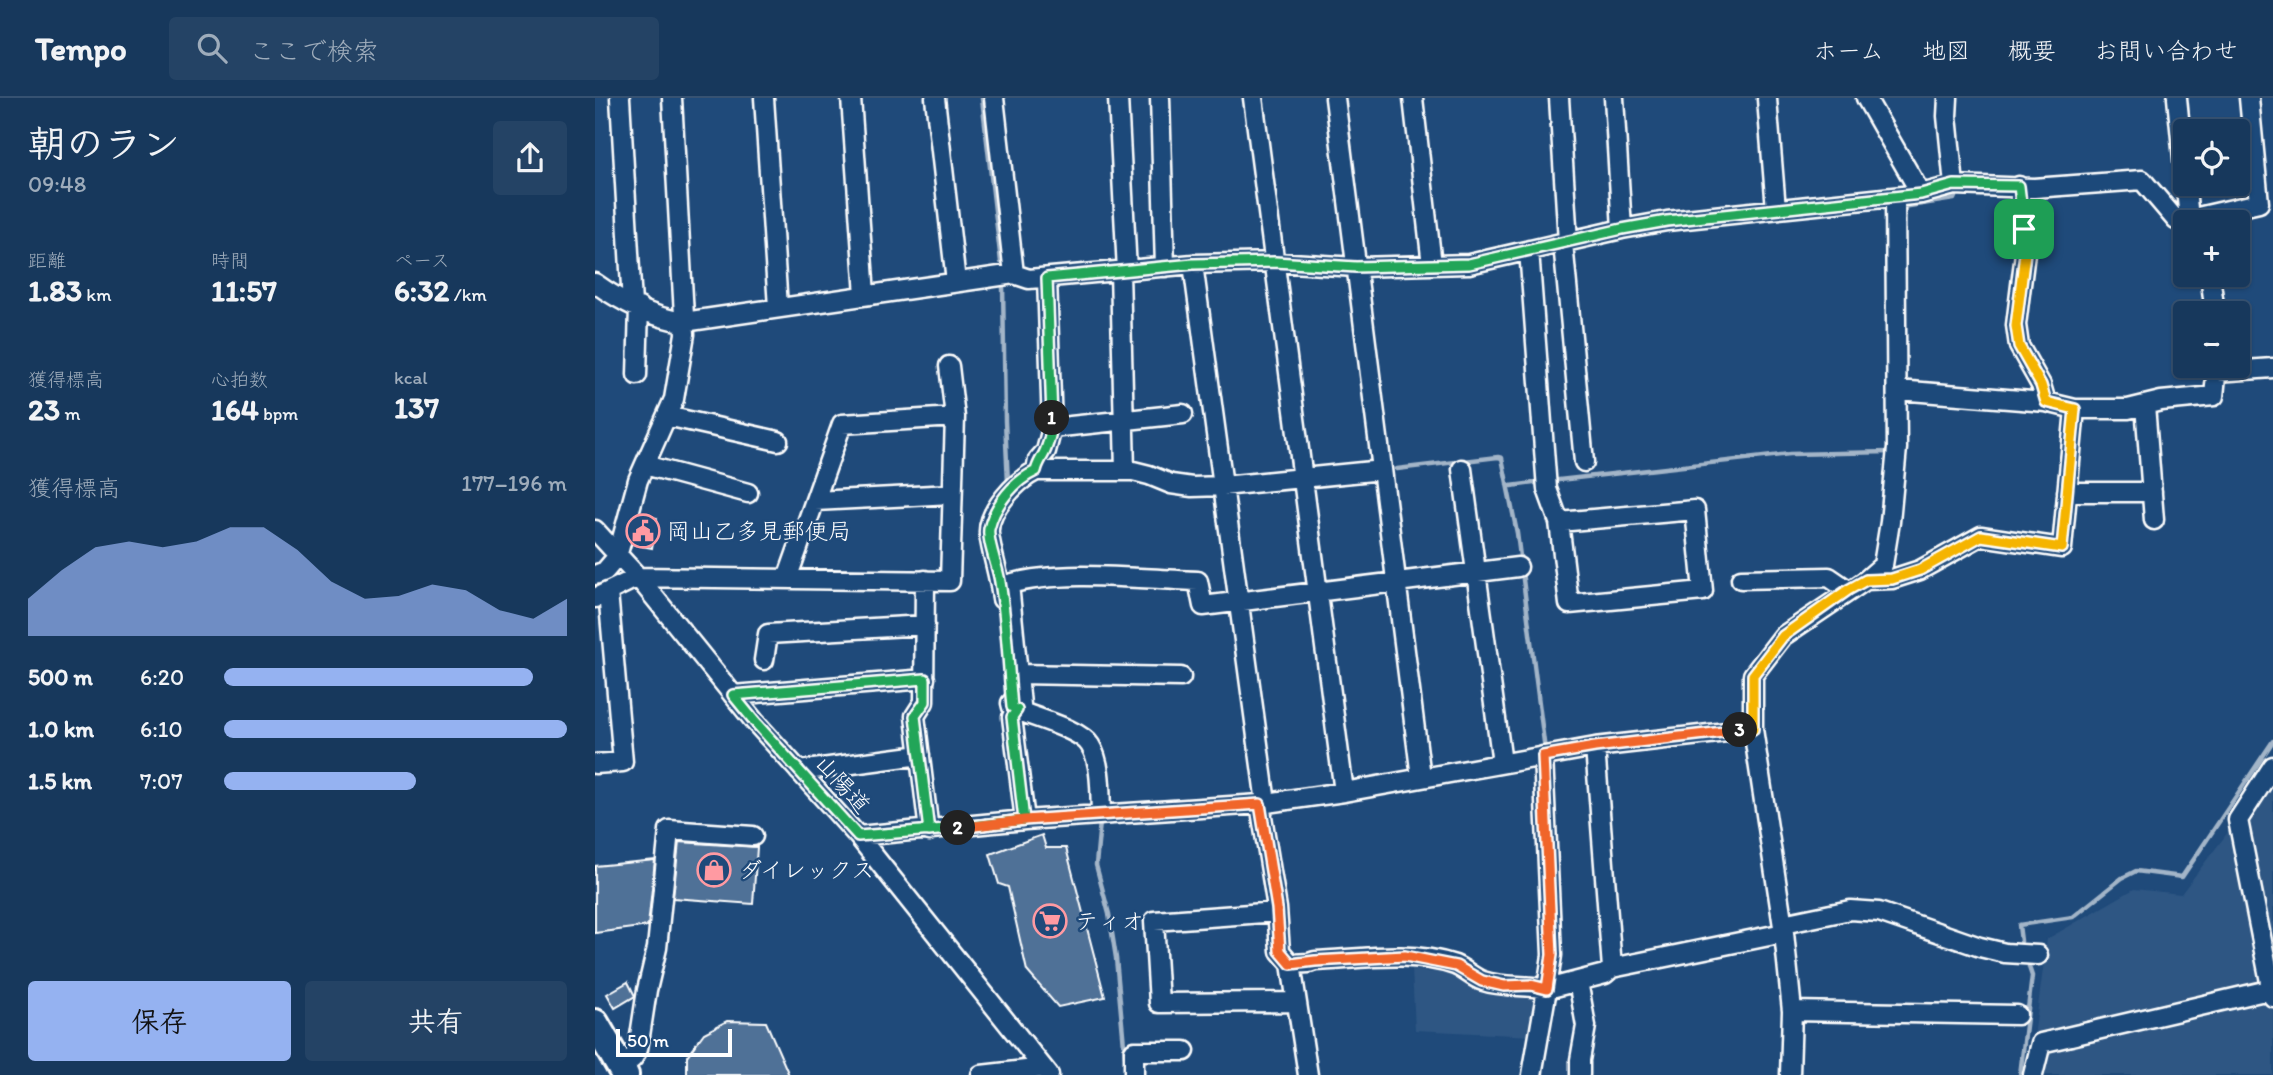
<!DOCTYPE html>
<html lang="ja">
<head>
<meta charset="utf-8">
<style>
  body { margin:0; font-family:Itim,"Klee One",sans-serif; background:#244365; color:#f1f3f6; height:100vh; display:flex; flex-direction:column; font-size:26px; white-space:nowrap }
  * { box-sizing:border-box; margin:0 }
  p { font-size:23px; color:#9eacbb }
  .icon { flex:none; width:38px; height:38px; fill:none; stroke:currentColor; stroke-width:2; stroke-linecap:round; stroke-linejoin:round }
  .map { position:relative; flex:1; overflow:hidden }
  .sheet { display:flex; flex-direction:column; background:#17385c; width:595px }
  .sheet>* { flex:none }
  .buttons { position:absolute; left:1578px; top:21px; display:grid; gap:14px }
  .buttons a { display:grid; place-items:center; width:77px; height:77px; border-radius:7px; background:#17385c; box-shadow:0 2px 5px #0004,0 0 0 2px #365272; font-size:35px }
  .scale { position:absolute; left:21px; bottom:18px; width:116px; box-sizing:border-box; padding-left:7px; border:4px solid #fff; border-top:0; font-size:19px; line-height:24px; white-space:nowrap; color:#fff; -webkit-text-stroke:5px #1f4a7a; paint-order:stroke }
  .pin { position:absolute; display:grid; place-items:center; width:60px; height:60px; color:#fff; margin:-30px; border-radius:14px; box-shadow:0 4px 10px #0006 }
  .km { position:absolute; width:35px; height:35px; margin:-18px; border-radius:50%; background:#222; color:#fff; font-size:19px; line-height:35px; text-align:center }
  .round { display:grid; place-items:center; flex:none; width:74px; height:74px; border-radius:7px; background:#244365 }
  .overview { display:flex; align-items:center; justify-content:space-between; height:119px; padding:0 28px }
  h1 { font-size:38px; font-weight:700; line-height:52px }
  .metrics { display:grid; grid-template-columns:repeat(3,1fr); gap:10px; height:119px; padding:7px 28px }
  .metrics div { display:grid; align-content:center }
  .metrics b { font-size:30px; font-weight:700 }
  .metrics small { font-size:19px; font-weight:400 }
  .metrics p { font-size:19px }
  .chart { height:196px; padding:14px 28px }
  .chart p { display:flex; justify-content:space-between }
  .chart svg { width:100%; height:126px; margin-top:7px; fill:#95b2f1; opacity:.7 }
  .action { display:flex; gap:14px; margin-top:auto; padding:14px 28px }
  .action a { flex:1; height:80px; border-radius:7px; background:#95b2f1; color:#111; font-size:28px; font-weight:700; line-height:80px; text-align:center }
  .action a+a { background:#244365; color:#f1f3f6 }
  ul { padding:0 28px; list-style:none; font-size:23px }
  li { display:grid; grid-template-columns:112px 84px 1fr; align-items:center; height:52px }
  li i { height:18px; border-radius:9px; background:#95b2f1 }
  header { display:flex; align-items:center; gap:42px; box-sizing:border-box; height:98px; padding:0 35px; background:#17385c; border-bottom:2px solid #365272 }
  header strong { font-size:33px }
  nav { display:flex; gap:38px; margin-inline-start:auto; font-size:24px }
  .search { width:490px; height:63px; background:#244365; display:flex; align-items:center; gap:18px; box-sizing:border-box; padding:0 24px; border-radius:7px; color:#9eacbb; font-size:26px }
  main { display:flex; flex:1; min-height:0 }
  .map>svg:first-child { display:block }
</style>
</head>
<body>
<header>
<strong>Tempo</strong>
<div class="search"><svg class="icon" aria-label="search" viewBox="0 0 24 24"><circle cx="10" cy="10" r="6"/><path d="M15 15l6 6"/></svg>ここで検索</div>
<nav><a>ホーム</a><a>地図</a><a>概要</a><a>お問い合わせ</a></nav>
</header>
<main>
<section class="sheet">
<div class="overview"><div><h1>朝のラン</h1><p>09:48</p></div><a class="round"><svg class="icon" aria-label="share" viewBox="0 0 24 24"><path d="M12 15V3M7 8l5-5 5 5M5 13v7h14v-7"/></svg></a></div>
<div class="metrics">
<div><p>距離</p><b>1.83<small> km</small></b></div>
<div><p>時間</p><b>11:57</b></div>
<div><p>ペース</p><b>6:32<small> /km</small></b></div>
</div>
<div class="metrics">
<div><p>獲得標高</p><b>23<small> m</small></b></div>
<div><p>心拍数</p><b>164<small> bpm</small></b></div>
<div><p>kcal</p><b>137</b></div>
</div>
<div class="chart"><p><span>獲得標高</span>177–196 m</p>
<svg viewBox="0 0 160 44" preserveAspectRatio="none"><path d="M0 44V31L10 21L20 13L30 11L40 13L50 11L60 6L70 6L80 14L90 25L100 31L110 30L120 26L130 28L140 35L150 38L160 31V44z"/></svg>
</div>
<ul>
<li><b>500 m</b>6:20<i style="width:90%"></i></li>
<li><b>1.0 km</b>6:10<i style="width:100%"></i></li>
<li><b>1.5 km</b>7:07<i style="width:56%"></i></li>
</ul>
<div class="action"><a>保存</a><a>共有</a></div>
</section>
<div class="map">
<svg width="1678" height="977" viewBox="0 0 1678 977">
  <rect width="100%" height="100%" fill="#1f4a7a"/>
  <filter id="ink" filterUnits="userSpaceOnUse"><feTurbulence type="fractalNoise" baseFrequency=".0143" numOctaves="2"/><feDisplacementMap in="SourceGraphic" scale="14" xChannelSelector="R" yChannelSelector="G"/><feConvolveMatrix kernelMatrix="1 2 1 2 8 2 1 2 1" color-interpolation-filters="sRGB"/></filter>
  <g filter="url(#ink)">
    <!-- built -->
    <path fill="#2e5683" d="M1678 675V977H1434L1452 841 1539 791 1586 796Z
      M817 871 834 874 851 872 933 893 941 901 938 938 820 932Z"/>
    <g fill="none" stroke-linecap="round" stroke-linejoin="round">
      <!-- stream -->
      <path stroke="#a3b5c8" stroke-width="4.5" d="M387 0 406 164
        M1308 112V109L1359 101 1363 92
        M408 186 410 323 413 385
        M802 371 903 359 907 360 912 385 916 388 947 384
        M955 383 1195 356 1296 354
        M912 386 922 435 950 652
        M505 724 501 767 514 816 521 860 530 958
        M1426 843 1424 827 1478 819 1527 780 1541 773 1587 779 1678 643
        M947 977V973
        M1425 977 1437 878 1434 869"/>
    </g>
    <!-- building -->
    <path fill="#507197" stroke="#fff" stroke-width="2" d="M45 417 62 420 57 450 37 446Z
      M447 737 451 750H471L510 899 463 909 432 873 413 789 404 786 395 756Z
      M84 744 162 749 158 806 78 800Z
      M60 762 53 828 0 835V768Z
      M33 884 40 898 20 910 12 896Z
      M132 923 171 924 194 977H92V958L109 935Z"/>
    <g fill="none" stroke-linecap="round" stroke-linejoin="round">
      <defs>
        <path id="minor" d="M25 0 37 206
          M169 0 183 209
          M256 0 270 197
          M340 0 361 184
          M399 0 419 176
          M523 0 532 173
          M565 0 570 169
          M658 0 749 694
          M740 0 826 679
          M818 0 837 167
          M964 0 973 144
          M1019 0 1027 131
          M1271 0 1326 96
          M1353 0 1352 18 1359 87
          M1582 0 1594 121
          M1172 1 1181 111
          M1424 88 1430 155 1421 227 1424 248 1446 287 1451 304
          M968 145 989 364
          M934 152 952 391 964 424 974 506 1108 493 1100 412 964 424
          M598 166 671 705
          M525 173 530 373
          M1615 177 1620 215
          M452 180 457 330 588 316
          M0 185C25 203 58 220 89 224L419 176 434 181 598 166 680 164 761 169 874 166 1027 131 1072 123 1326 96 1359 87 1439 90 1547 82 1581 122 1594 121 1664 105 1654 0
          M1622 274 1678 270
          M42 277 44 209
          M1303 292 1451 304 1480 311H1533L1566 303 1619 298 1622 268
          M1550 307 1559 422
          M72 318 183 343
          M50 367 153 395
          M867 371 907 665
          M441 373 443 362 451 353 457 330
          M1472 394H1557
          M220 403 357 396
          M0 432 43 479 160 624 263 738 454 977
          M0 477 10 473 22 459 43 382 79 301 90 236 77 0
          M192 481 247 326 360 319
          M1146 481 1234 479 1253 492
          M330 482 329 604 320 618 334 733
          M1271 482 1297 481 1325 472 1386 438 1467 450 1480 311
          M0 500 43 479 355 483 360 319 354 268
          M407 501C405 479 397 458 394 436 392 413 422 382 441 373H538L554 377 576 386 597 389 628 388 787 372
          M169 562 173 536 330 527
          M423 576 586 579
          M138 597 330 581
          M416 605 417 609 422 612C440 620 485 631 495 647 507 666 505 695 506 717
          M1000 649 1017 870
          M948 658 957 857 952 891 1010 876 1017 870 1189 835
          M0 666 28 664 13 494
          M1678 668 1643 722 1678 899
          M204 673 325 657
          M665 706 682 810 685 853 696 866 713 977
          M430 722 417 619 426 607 414 486C469 471 545 481 603 483L608 508 923 469
          M263 738 430 722 665 706 749 694 1000 649 1158 631
          M682 814 559 823 564 905 701 904
          M1188 826 1255 812 1284 814 1385 849 1410 855 1443 857
          M696 866 714 865 720 863C766 861 815 852 860 867 870 871 878 880 888 883 908 890 931 886 952 891L937 977
          M983 883 991 928 985 962V977
          M1197 913 1422 917
          M26 970 38 960 43 951 52 892 62 850 74 732 158 738
          M386 977 448 970
          M539 977V953H590
          M1195 977 1197 913 1189 835 1158 631V577L1188 538 1271 482 1288 467 1295 424 1302 350 1300 99
          M1438 977 1446 945 1678 891"/>
        <path id="highway" d="M0 925 30 977"/>
      </defs>
      <!-- minor casing -->
      <use href="#minor" stroke="#fff" stroke-width="23"/>
      <!-- highway casing -->
      <use href="#highway" stroke="#fff" stroke-width="32"/>
      <!-- minor -->
      <use href="#minor" stroke="#1f4a7a" stroke-width="18"/>
      <!-- highway -->
      <use href="#highway" stroke="#1f4a7a" stroke-width="26"/>
    </g>
  </g>
  <g fill="none" stroke-linecap="round" stroke-linejoin="round" filter="url(#ink)">
    <defs>
      <path id="split-1" d="M457 320 452 180 598 166 680 164 761 169 874 166 1027 131 1072 123 1326 96 1359 87 1424 88 1429 131"/>
      <path id="split-2" d="M363 730 263 738 160 624 138 597 330 581V604L320 618 334 733 429 722 417 619 422 612 417 609C413 567 412 525 405 484 403 469 392 444 394 431 400 406 419 383 441 373 443 364 448 359 451 351 455 341 457 330 457 320"/>
      <path id="split-3" d="M363 730 429 722 665 706 682 810 685 853 696 866 720 863 810 858 861 868 887 883 909 888 936 887 952 891 957 857 948 658 1000 649 1145 632"/>
      <path id="split-4" d="M1145 632 1158 631V577L1188 538 1253 492 1271 482 1297 481 1325 472 1386 438 1467 450 1480 311 1451 304 1446 287 1424 248 1421 228 1430 155 1429 131"/>
    </defs>
    <!-- split-1 casing -->
    <use href="#split-1" stroke="#fff" stroke-width="14"/>
    <!-- split-2 casing -->
    <use href="#split-2" stroke="#fff" stroke-width="14"/>
    <!-- split-3 casing -->
    <use href="#split-3" stroke="#fff" stroke-width="14"/>
    <!-- split-4 casing -->
    <use href="#split-4" stroke="#fff" stroke-width="14"/>
    <!-- split-1 -->
    <use href="#split-1" stroke="#22a559" stroke-width="9"/>
    <!-- split-2 -->
    <use href="#split-2" stroke="#22a559" stroke-width="9"/>
    <!-- split-3 -->
    <use href="#split-3" stroke="#f0652b" stroke-width="9"/>
    <!-- split-4 -->
    <use href="#split-4" stroke="#f5b400" stroke-width="9"/>
  </g>
  <!-- icons -->
  <defs>
    <symbol id="civic-ring" viewBox="-11 -11 22 22"><circle r="9.5" fill="#1f4a7a" stroke="#ff9aa2" stroke-width="1.5"/><path d="M-.6-6.5H3V-4.5H.6V-3L4-1V1h2V6H-6V1h2V-1L-.6-3ZM-1.2 2.5V6h2.4V2.5Z" fill="#ff9aa2"/></symbol>
    <symbol id="shop-ring" viewBox="-11 -11 22 22"><circle r="9.5" fill="#1f4a7a" stroke="#ff9aa2" stroke-width="1.5"/><path d="M-5-2.5h2.3a2.7 3.5 0 0 1 5.4 0H5L5.5 6h-11ZM-1.5-2.5h3a1.5 2.3 0 0 0-3 0Z" fill="#ff9aa2"/></symbol>
    <symbol id="supermarket-ring" viewBox="-11 -11 22 22"><circle r="9.5" fill="#1f4a7a" stroke="#ff9aa2" stroke-width="1.5"/><path d="M-6-5.5h2.5l.6 2H6L4.5 2H-2.5L-4.4-4H-6ZM-1.5 3.2a1.3 1.3 0 1 0 .1 0ZM3 3.2a1.3 1.3 0 1 0 .1 0Z" fill="#ff9aa2"/></symbol>
  </defs>
  <g fill-rule="evenodd">
    <use href="#civic-ring" x="29" y="414" width="38" height="38"/>
    <use href="#shop-ring" x="100" y="753" width="38" height="38"/>
    <use href="#supermarket-ring" x="436" y="804" width="38" height="38"/>
  </g>
  <g text-anchor="middle" dominant-baseline="central" stroke-width="5" stroke-linejoin="round" paint-order="stroke">
    <!-- poi labels -->
    <g font-size="23" fill="#fff" stroke="#1f4a7a" text-anchor="start">
      <text x="72" y="433">岡山乙多見郵便局</text>
      <text x="144" y="772">ダイレックス</text>
      <text x="480" y="823">ティオ</text>
    </g>
    <!-- street labels -->
    <g font-size="23" fill="#fff" stroke="#1f4a7a">
      <text transform="translate(248 686) rotate(48)">山陽道</text>
    </g>
  </g>
</svg>
<div class="buttons">
<a><svg class="icon" aria-label="locate" viewBox="0 0 24 24"><circle cx="12" cy="12" r="6"/><path d="M12 2v4M12 18v4M2 12h4M18 12h4"/></svg></a>
<a>+</a>
<a>−</a>
</div>
<div class="scale">50 m</div>
<div class="pin" style="left:1429px;top:131px;background:#1e9e55"><svg class="icon" aria-label="arrive" viewBox="0 0 24 24"><path d="M6 21V4h12l-3 4 3 4H6"/></svg></div>
<b class="km" style="left:457px;top:320px">1</b>
<b class="km" style="left:363px;top:730px">2</b>
<b class="km" style="left:1145px;top:632px">3</b>
</div>
</main>
</body>
</html>
